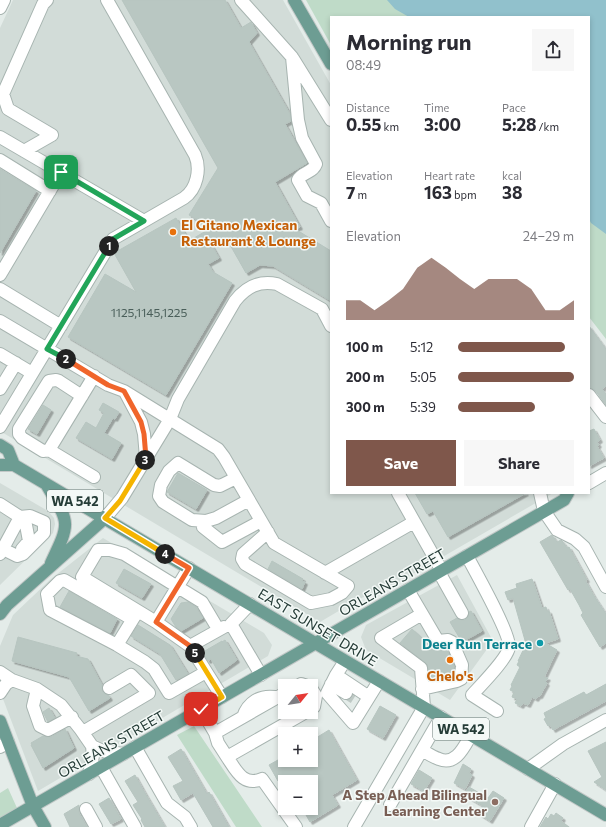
<!DOCTYPE html>
<html lang="en">
<head>
<meta charset="utf-8">
<style>
  body { margin:0; font-family:Commissioner,sans-serif; background:#f7f7f7; color:#2b2b33; height:100vh; display:flex; flex-direction:column; font-size:15px; white-space:nowrap }
  * { box-sizing:border-box; margin:0 }
  p { font-size:13px; color:#7c7c81 }
  .icon { flex:none; width:22px; height:22px; fill:none; stroke:currentColor; stroke-width:2; stroke-linecap:round; stroke-linejoin:round }
  .map { position:relative; flex:1; overflow:hidden }
  .panel { position:absolute; left:330px; top:16px; width:260px; height:478px; display:flex; flex-direction:column; background:#fff; border-radius:0px; box-shadow:0 2px 6px #0003 }
  .panel>* { flex:none }
  .needle { width:26px; rotate:60deg }
  .fabs { position:absolute; left:278px; top:679px; display:grid; gap:8px }
  .fabs a { display:grid; place-items:center; width:40px; height:40px; border-radius:0px; background:#fff; box-shadow:0 2px 6px #0003; font-size:20px }
  .pin { position:absolute; display:grid; place-items:center; width:34px; height:34px; color:#fff; margin:-17px; border-radius:8px; box-shadow:0 2px 6px #0006 }
  .km { position:absolute; width:20px; height:20px; margin:-10px; border-radius:50%; background:#222; color:#fff; font-size:11px; line-height:20px; text-align:center }
  .round { display:grid; place-items:center; flex:none; width:42px; height:42px; border-radius:0px; background:#f7f7f7 }
  .summary { display:flex; align-items:center; justify-content:space-between; height:68px; padding:0 16px }
  h1 { font-size:22px; font-weight:700; line-height:30px }
  .stats { display:grid; grid-template-columns:repeat(3,1fr); gap:6px; height:68px; padding:4px 16px }
  .stats div { display:grid; align-content:center }
  .stats b { font-size:17px; font-weight:700 }
  .stats small { font-size:11px; font-weight:400 }
  .stats p { font-size:11px }
  .chart { height:112px; padding:8px 16px }
  .chart p { display:flex; justify-content:space-between }
  .chart svg { width:100%; height:72px; margin-top:4px; fill:#7f574b; opacity:.7 }
  .primary-button { display:flex; gap:8px; margin-top:auto; padding:8px 16px }
  .primary-button a { flex:1; height:46px; border-radius:0px; background:#7f574b; color:#fff; font-size:16px; font-weight:700; line-height:46px; text-align:center }
  .primary-button a+a { background:#f7f7f7; color:#2b2b33 }
  ul { padding:0 16px; list-style:none; font-size:13px }
  li { display:grid; grid-template-columns:64px 48px 1fr; align-items:center; height:30px }
  li i { height:10px; border-radius:5px; background:#7f574b }
  .map>svg:first-child { display:block }
</style>
</head>
<body>
<div class="map">
<svg width="606" height="827" viewBox="0 0 606 827">
  <defs>
    <filter id="shadow"><feDropShadow dx="2.5" dy="2.5" stdDeviation="0" flood-color="#0004"/></filter>
  </defs>
  <rect width="100%" height="100%" fill="#e4ece9"/>
  <!-- built -->
  <path fill="#d2dcd8" d="M13 0H283L331 85V493H553L394 585 359 599 320 622 0 431V28Z
    M0 483 48 511 54 518 55 524 53 533 49 537 0 585Z
    M103 538 264 633 272 645 268 656 38 791 0 691V646L13 615 51 579Z
    M457 575 493 641 450 700 366 650 361 637 366 625Z"/>
  <!-- green -->
  <path fill="#bfdbc8" d="M306 0H606V339L589 317V17H331V45Z
    M194 726 262 827H236L177 735Z
    M8 788 17 808 0 818V793Z"/>
  <!-- water -->
  <path fill="#91c1cc" d="M387 0H606V234L591 223 589 219V17H409L395 9Z"/>
  <!-- building -->
  <path fill="#b9c7c2" stroke="#b7c5c0" filter="url(#shadow)" d="M122 0H225L241 28 251 22 252 24 257 33 249 42 290 114 291 121 285 124 307 163 275 182 300 227 295 229 331 251V301L273 266 260 265 246 273 229 243 211 244 219 258 208 264 213 272 232 283 166 395 68 337 105 274 136 292 114 253 176 218 189 241 211 228 189 215 218 168Z
    M0 169 36 191 0 253Z
    M589 326 606 349V386L602 389 606 394V405L595 390 589 388Z
    M103 403 119 412 115 419 113 418 104 433 121 443 112 459 76 438 86 422 96 428 104 413 99 410Z
    M43 405 51 410 37 434 28 429Z
    M594 429 600 440 597 442 599 445 597 446 604 458 589 466V431Z
    M178 473 207 490 196 509 167 492Z
    M415 493H526L448 537 433 511 427 514Z
    M552 535 557 542 561 540 563 542 567 548 569 547 587 580H585L594 596 606 614V643L600 647 581 615 583 613 579 605 570 589 568 590 540 542Z
    M272 561 303 579 302 581 305 582 302 589 268 569Z
    M124 569 151 584 142 598 116 583Z
    M532 579 542 608 546 607 547 611H549L558 639 545 643 557 650 544 677 548 678 545 682 547 683 540 696H538L536 699 532 697 528 705 523 703 521 706 515 703 517 699 512 697 514 692 510 690 512 686 511 685 520 667 517 665 519 661H518L526 644 513 598 508 600 505 592 517 588 516 584Z
    M69 591 117 619 110 633 60 607Z
    M188 602 196 607 203 618 181 631 176 627 171 619 181 603Z
    M471 611 482 631 462 642 450 622 457 618 462 620H465L468 617 469 612Z
    M138 625 170 645 188 674 176 680 160 654 131 636Z
    M412 629 437 651 447 650 454 666V674L429 680 427 664 400 643Z
    M18 637 77 653 76 656 88 659 102 685V691L108 695 110 698 89 711 69 677 12 661Z
    M225 640 237 660 219 673 211 659 208 661 203 652 222 641V642Z
    M606 684V701L553 730 550 725 548 726 544 719 546 718 544 713 584 692 586 695Z
    M380 706 396 715 383 738 367 729Z
    M49 708 55 718 48 722 43 712Z
    M65 729 74 748 43 768 31 745H32L31 743 43 736 48 737H51Z
    M329 730 357 780 332 795 338 805 310 822 302 808H311V782H287L284 777 278 781 269 765 285 756V760H311V741Z
    M606 742V790L594 782 602 777 588 751Z
    M181 749 207 794 209 792 229 827H213L193 793 181 800 173 786 183 781 168 757Z
    M463 764 471 769 469 773 472 775 465 789 454 783Z
    M419 770 432 778 424 791 411 784Z
    M135 775 145 793 165 827H145L141 820 142 819 133 805 138 802 125 781Z
    M469 787 488 798 493 791 504 798 490 821 479 814 483 806 464 795Z
    M109 798 121 819 111 824 99 804Z
    M79 805V813L87 827H70L64 814Z
    M556 813 563 818 561 821 569 827H540L546 817 548 819 551 814 554 816Z"/>
  <g fill="none" stroke-linecap="round" stroke-linejoin="round">
    <!-- minor-tunnel -->
    <path stroke="#bec9c5" stroke-width="12" stroke-dasharray="12 6" stroke-linecap="butt" d="M346 693 354 698"/>
    <defs>
      <path id="minor" d="M47 0 43 4 3 94 8 109 52 135
        M241 0 292 57 331 120
        M0 8 4 0
        M292 57 298 120 302 138 316 164C313 173 302 172 298 180L307 196 321 203 331 221
        M0 137 144 221
        M24 151 52 135
        M0 160 50 191
        M0 275 61 172
        M0 289 61 326
        M0 321 108 385 124 391 218 449 224 457 274 543 348 586 342 593 331 599 311 603 245 564 242 559 243 554 268 532
        M0 354 32 373
        M94 376 49 450 94 477
        M0 389 16 363
        M125 392 141 422 144 434 146 458
        M589 395 606 417
        M0 427 113 239 184 198C197 189 201 169 195 155L107 0
        M49 450 43 451 22 438 19 434V429L49 381 56 380 59 381 82 396
        M589 483 606 473
        M398 493 442 571
        M540 493 544 511 557 530 575 539 584 547 606 587
        M249 500 216 518 206 521 203 527 222 542 261 521
        M0 504 20 517 0 554
        M105 518 122 498 170 419 178 399 235 301C246 287 259 280 277 284L322 309 331 326
        M19 519 26 525 29 541 22 549
        M206 521 192 520 163 502 159 496 161 485 169 471 178 463 214 485 220 486 236 478
        M3 549 17 556 23 554 44 533V522L30 516 20 517
        M467 556C475 571 511 635 509 647 508 658 480 686 472 695L497 711
        M189 568 156 622 190 646 222 697
        M439 572 462 613
        M325 573 414 522
        M408 590 438 641 448 640 452 642 462 665 461 679 457 681 422 689
        M250 604 231 624 261 675
        M136 614 117 645 145 662 154 669 169 693 206 672
        M156 622 82 577 98 550H110L124 554 202 602 218 629
        M117 645 50 610 47 594 60 581 64 580 132 619
        M190 646 224 627
        M345 661 336 675 327 693 353 723 379 681
        M0 672 12 680 37 689 61 705 81 730 92 746 93 756 89 774
        M336 675 369 697
        M331 684 346 693
        M298 686 301 684 307 686
        M311 688 316 696 314 707 311 709
        M37 689 33 706 40 726 48 730 72 717
        M0 693 6 684 12 680
        M201 709 215 733 218 743 227 757 306 712
        M243 717C248 702 260 695 275 697
        M83 732 149 693 131 675 109 688
        M215 733 285 693
        M92 746 103 751 123 754
        M0 747 8 742
        M135 747 167 803 185 817 191 827
        M422 750C427 753 433 757 439 759 456 766 464 747 471 735
        M227 757C236 770 243 787 262 779L296 827
        M101 767 135 827
        M528 769 563 744 606 720
        M390 805 441 717
        M86 809 96 827
        M354 827 424 707 421 668 381 638 422 614
        M531 827 555 784"/>
      <path id="major" d="M294 0 331 64
        M0 445 8 450 14 465
        M0 465H14L606 815
        M46 484C70 524 71 521 51 563
        M0 614 7 605 105 518
        M0 721 33 806 45 827
        M0 825 564 500 568 493"/>
    </defs>
    <!-- minor casing -->
    <use href="#minor" stroke="#a7b4b0" stroke-width="14"/>
    <!-- major casing -->
    <use href="#major" stroke="#c2c8c7" stroke-width="14"/>
    <!-- minor -->
    <use href="#minor" stroke="#fff" stroke-width="12"/>
    <!-- major -->
    <use href="#major" stroke="#6d9d93" stroke-width="12"/>
  </g>
  <g fill="none" stroke-linecap="round" stroke-linejoin="round">
    <defs>
      <path id="split-1" d="M61 172 144 221 113 239 109 246"/>
      <path id="split-2" d="M66 359 47 349 109 246"/>
      <path id="split-3" d="M66 359 108 385 124 391 141 422 144 434 146 458 145 460"/>
      <path id="split-4" d="M145 460 120 501 105 518 165 554"/>
      <path id="split-5" d="M165 554 189 568 156 622 190 646 195 653"/>
      <path id="split-6" d="M195 653 222 697 201 709"/>
    </defs>
    <!-- split-1 casing -->
    <use href="#split-1" stroke="#fff" stroke-width="8"/>
    <!-- split-2 casing -->
    <use href="#split-2" stroke="#fff" stroke-width="8"/>
    <!-- split-3 casing -->
    <use href="#split-3" stroke="#fff" stroke-width="8"/>
    <!-- split-4 casing -->
    <use href="#split-4" stroke="#fff" stroke-width="8"/>
    <!-- split-5 casing -->
    <use href="#split-5" stroke="#fff" stroke-width="8"/>
    <!-- split-6 casing -->
    <use href="#split-6" stroke="#fff" stroke-width="8"/>
    <!-- split-1 -->
    <use href="#split-1" stroke="#22a559" stroke-width="5"/>
    <!-- split-2 -->
    <use href="#split-2" stroke="#22a559" stroke-width="5"/>
    <!-- split-3 -->
    <use href="#split-3" stroke="#f0652b" stroke-width="5"/>
    <!-- split-4 -->
    <use href="#split-4" stroke="#f5b400" stroke-width="5"/>
    <!-- split-5 -->
    <use href="#split-5" stroke="#f0652b" stroke-width="5"/>
    <!-- split-6 -->
    <use href="#split-6" stroke="#f5b400" stroke-width="5"/>
  </g>
  <!-- markers -->
  <g fill="#e8710a" stroke="#f4f9f7" stroke-width="1.5">
    <circle cx="173" cy="232" r="4"/>
    <circle cx="450" cy="660" r="4"/>
  </g>
  <circle fill="#0f9aa8" stroke="#f4f9f7" stroke-width="1.5" cx="540" cy="643" r="4"/>
  <circle fill="#8d6e63" stroke="#f4f9f7" stroke-width="1.5" cx="495" cy="802" r="4"/>
  <g text-anchor="middle" dominant-baseline="central" stroke-width="3" stroke-linejoin="round" paint-order="stroke">
    <!-- number labels -->
    <g font-size="12" fill="#4a5f5a">
      <text x="149" y="312">1125,1145,1225</text>
    </g>
    <!-- shield labels -->
    <g fill="#f4f9f7" stroke="#637571" stroke-width="1">
      <rect x="47" y="490" width="56" height="22" rx="3"/>
      <rect x="433" y="718" width="56" height="22" rx="3"/>
    </g>
    <g font-size="13" font-weight="bold" fill="#253c37">
      <text x="75" y="501">WA 542</text>
      <text x="461" y="729">WA 542</text>
    </g>
    <!-- food labels -->
    <g font-size="14" font-weight="bold" fill="#c56008" stroke="#f4f9f7" text-anchor="start">
      <text x="181" y="224">El Gitano Mexican<tspan x="181" dy="16">Restaurant &amp; Lounge</tspan></text>
      <text x="450" y="675" text-anchor="middle">Chelo's</text>
    </g>
    <!-- street labels -->
    <g font-size="14" fill="#253c37" stroke="#f4f9f7">
      <text transform="translate(392 582) rotate(-30)">ORLEANS STREET</text>
      <text transform="translate(318 627) rotate(31)">EAST SUNSET DRIVE</text>
      <text transform="translate(111 744) rotate(-30)">ORLEANS STREET</text>
    </g>
    <!-- culture labels -->
    <g font-size="14" font-weight="bold" fill="#0d838f" stroke="#f4f9f7" text-anchor="end">
      <text x="532" y="643">Deer Run Terrace</text>
    </g>
    <!-- education labels -->
    <g font-size="14" font-weight="bold" fill="#785e54" stroke="#f4f9f7" text-anchor="end">
      <text x="487" y="794">A Step Ahead Bilingual<tspan x="487" dy="16">Learning Center</tspan></text>
    </g>
  </g>
</svg>
<div class="fabs">
<a><svg class="needle" viewBox="-14 -14 28 28"><path d="M0-13l5 13h-10z" fill="#e53935"/><path d="M0 13l5-13h-10z" fill="#7c7c81"/></svg></a>
<a>+</a>
<a>−</a>
</div>
<div class="pin" style="left:61px;top:172px;background:#1e9e55"><svg class="icon" aria-label="arrive" viewBox="0 0 24 24"><path d="M6 21V4h12l-3 4 3 4H6"/></svg></div>
<div class="pin" style="left:201px;top:709px;background:#d93025"><svg class="icon" aria-label="check" viewBox="0 0 24 24"><path d="M5 12l5 5 9-10"/></svg></div>
<b class="km" style="left:109px;top:246px">1</b>
<b class="km" style="left:66px;top:359px">2</b>
<b class="km" style="left:145px;top:460px">3</b>
<b class="km" style="left:165px;top:554px">4</b>
<b class="km" style="left:195px;top:653px">5</b>
<section class="panel">
<div class="summary"><div><h1>Morning run</h1><p>08:49</p></div><a class="round"><svg class="icon" aria-label="share" viewBox="0 0 24 24"><path d="M12 15V3M7 8l5-5 5 5M5 13v7h14v-7"/></svg></a></div>
<div class="stats">
<div><p>Distance</p><b>0.55<small> km</small></b></div>
<div><p>Time</p><b>3:00</b></div>
<div><p>Pace</p><b>5:28<small> /km</small></b></div>
</div>
<div class="stats">
<div><p>Elevation</p><b>7<small> m</small></b></div>
<div><p>Heart rate</p><b>163<small> bpm</small></b></div>
<div><p>kcal</p><b>38</b></div>
</div>
<div class="chart"><p><span>Elevation</span>24–29 m</p>
<svg viewBox="0 0 160 44" preserveAspectRatio="none"><path d="M0 44V32L10 32L20 38L30 32L40 25L50 12L60 6L70 12L80 19L90 25L100 19L110 19L120 19L130 25L140 38L150 38L160 32V44z"/></svg>
</div>
<ul>
<li><b>100 m</b>5:12<i style="width:92%"></i></li>
<li><b>200 m</b>5:05<i style="width:100%"></i></li>
<li><b>300 m</b>5:39<i style="width:66%"></i></li>
</ul>
<div class="primary-button"><a>Save</a><a>Share</a></div>
</section>
</div>
</body>
</html>
